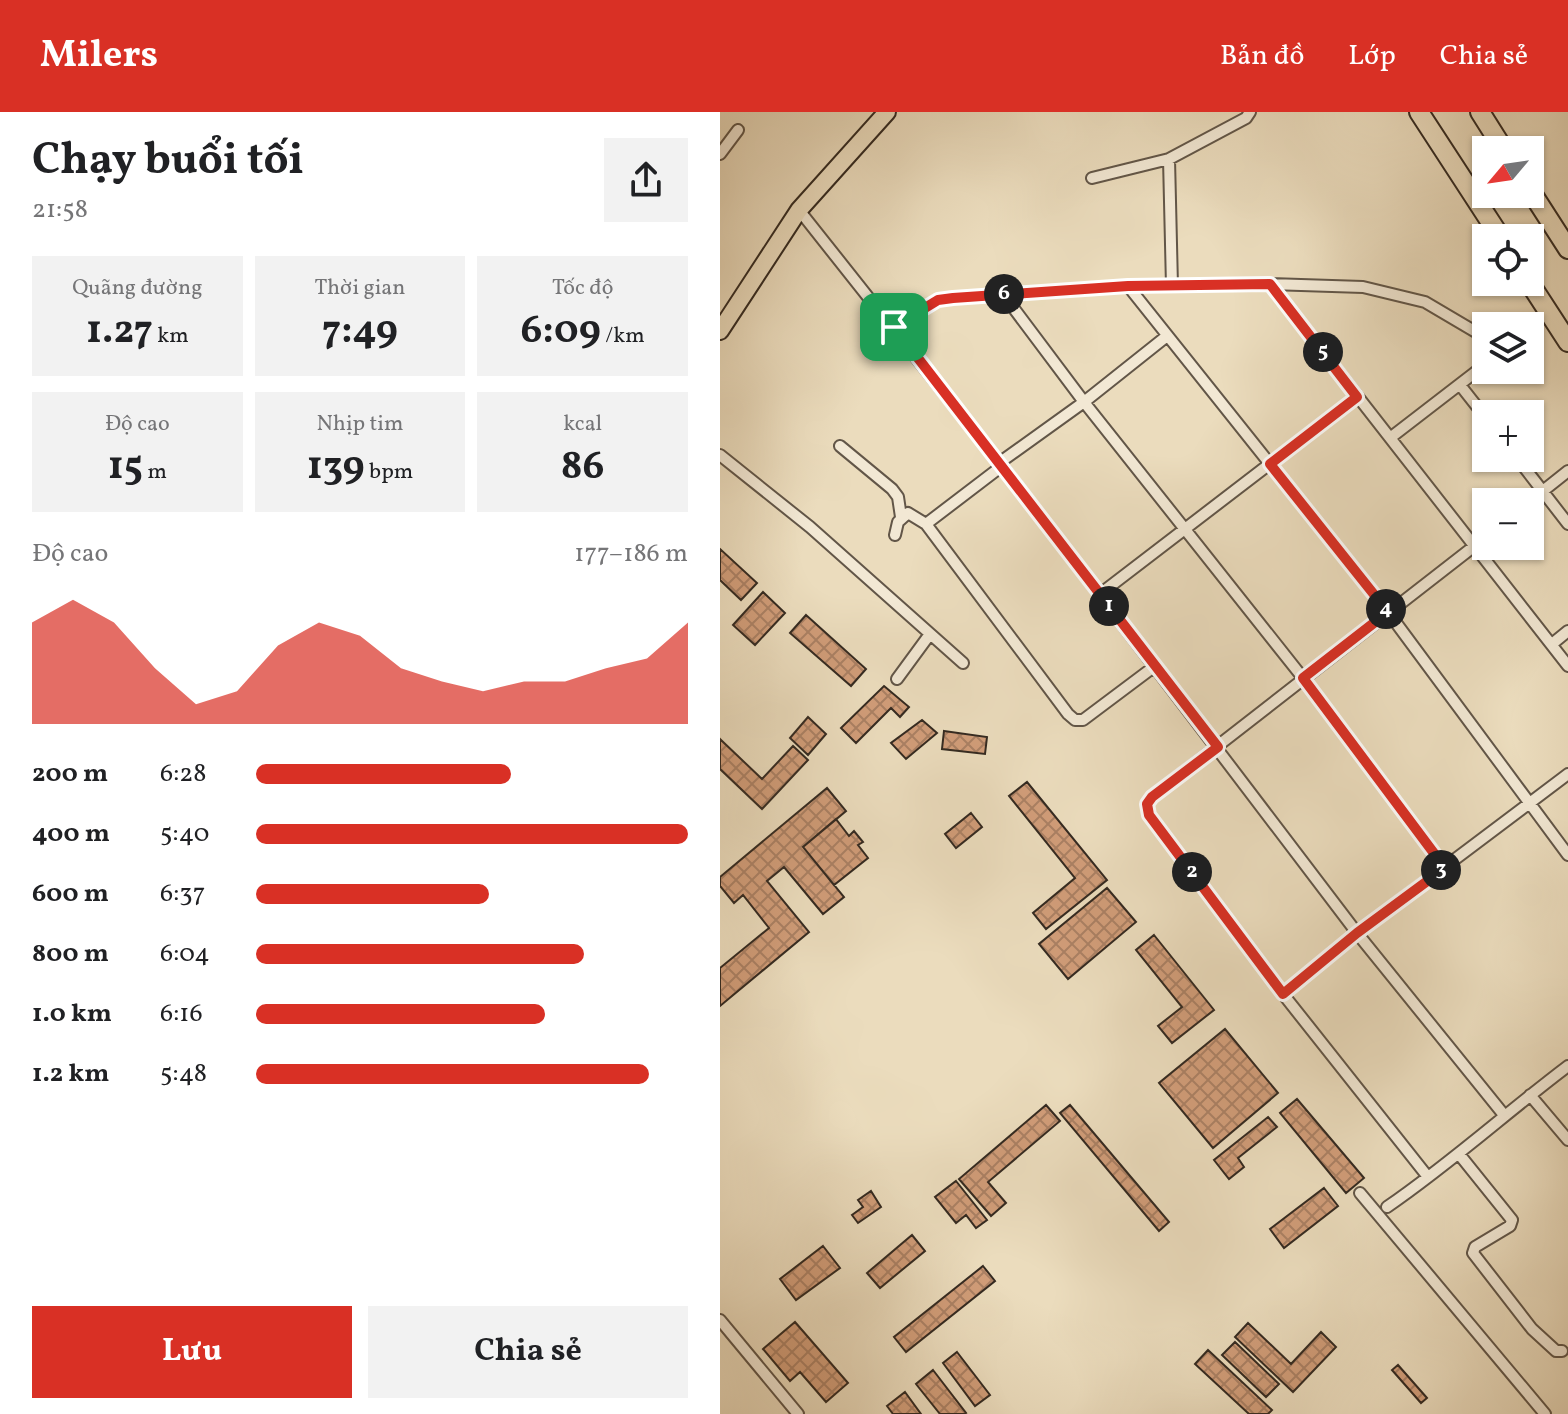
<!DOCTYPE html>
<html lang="vi">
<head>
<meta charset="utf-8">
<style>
  body { margin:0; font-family:Vollkorn,serif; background:#f2f2f2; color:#202124; height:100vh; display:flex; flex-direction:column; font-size:30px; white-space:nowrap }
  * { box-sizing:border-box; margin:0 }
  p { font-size:26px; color:#757577 }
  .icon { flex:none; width:44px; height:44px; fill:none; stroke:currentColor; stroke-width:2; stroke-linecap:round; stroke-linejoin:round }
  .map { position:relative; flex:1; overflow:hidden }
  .sheet { display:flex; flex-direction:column; background:#fff; width:720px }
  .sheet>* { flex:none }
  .needle { width:52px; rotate:241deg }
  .tools { position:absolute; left:752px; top:24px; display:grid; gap:16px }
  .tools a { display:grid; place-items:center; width:72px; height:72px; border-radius:0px; background:#fff; box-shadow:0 2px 6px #0004; font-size:40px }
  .pin { position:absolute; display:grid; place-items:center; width:68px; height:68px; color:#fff; margin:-34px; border-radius:16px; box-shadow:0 4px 12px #0006 }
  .km { position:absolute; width:40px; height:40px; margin:-20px; border-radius:50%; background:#222; color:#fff; font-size:22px; line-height:40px; text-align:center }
  .round { display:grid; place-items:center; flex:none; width:84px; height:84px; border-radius:0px; background:#f2f2f2 }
  .overview { display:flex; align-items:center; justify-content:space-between; height:136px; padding:0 32px }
  h1 { font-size:44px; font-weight:700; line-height:60px }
  .figures { display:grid; grid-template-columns:repeat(3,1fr); gap:12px; height:136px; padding:8px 32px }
  .figures div { display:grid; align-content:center; border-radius:0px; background:#f2f2f2; text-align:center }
  .figures b { font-size:40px; font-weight:700 }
  .figures small { font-size:22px; font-weight:400 }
  .figures p { font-size:22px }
  .chart { height:224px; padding:16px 32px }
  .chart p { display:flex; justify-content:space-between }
  .chart svg { width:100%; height:144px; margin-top:8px; fill:#d93025; opacity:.7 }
  .button { display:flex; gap:16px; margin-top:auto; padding:16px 32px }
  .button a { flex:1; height:92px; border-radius:0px; background:#d93025; color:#fff; font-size:32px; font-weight:700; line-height:92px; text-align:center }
  .button a+a { background:#f2f2f2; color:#202124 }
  ul { padding:0 32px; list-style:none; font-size:26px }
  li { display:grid; grid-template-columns:128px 96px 1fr; align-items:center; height:60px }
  li i { height:20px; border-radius:10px; background:#d93025 }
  header { display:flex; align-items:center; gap:48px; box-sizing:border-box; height:112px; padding:0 40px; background:#d93025; color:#fff }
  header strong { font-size:38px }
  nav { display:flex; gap:44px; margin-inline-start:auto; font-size:28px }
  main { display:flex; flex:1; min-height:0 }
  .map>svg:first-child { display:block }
</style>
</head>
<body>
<header>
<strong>Milers</strong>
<nav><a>Bản đồ</a><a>Lớp</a><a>Chia sẻ</a></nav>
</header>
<main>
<section class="sheet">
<div class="overview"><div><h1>Chạy buổi tối</h1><p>21:58</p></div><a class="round"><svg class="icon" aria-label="share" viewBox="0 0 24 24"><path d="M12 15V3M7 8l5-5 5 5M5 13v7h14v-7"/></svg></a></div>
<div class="figures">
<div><p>Quãng đường</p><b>1.27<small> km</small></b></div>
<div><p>Thời gian</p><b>7:49</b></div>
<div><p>Tốc độ</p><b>6:09<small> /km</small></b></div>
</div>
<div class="figures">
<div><p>Độ cao</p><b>15<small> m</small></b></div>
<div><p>Nhịp tim</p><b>139<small> bpm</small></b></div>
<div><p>kcal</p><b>86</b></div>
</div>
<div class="chart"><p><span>Độ cao</span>177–186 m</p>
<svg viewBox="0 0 160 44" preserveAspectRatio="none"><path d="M0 44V13L10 6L20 13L30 27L40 38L50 34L60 20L70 13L80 17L90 27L100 31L110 34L120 31L130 31L140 27L150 24L160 13V44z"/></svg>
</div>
<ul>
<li><b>200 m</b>6:28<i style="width:59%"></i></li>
<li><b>400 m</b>5:40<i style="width:100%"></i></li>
<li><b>600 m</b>6:37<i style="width:54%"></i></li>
<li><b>800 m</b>6:04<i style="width:76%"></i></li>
<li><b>1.0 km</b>6:16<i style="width:67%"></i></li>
<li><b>1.2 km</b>5:48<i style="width:91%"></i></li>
</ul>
<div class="button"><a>Lưu</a><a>Chia sẻ</a></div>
</section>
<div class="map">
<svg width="848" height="1302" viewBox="0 0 848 1302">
  <defs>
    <pattern id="building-cross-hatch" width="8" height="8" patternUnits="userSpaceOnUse" patternTransform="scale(2)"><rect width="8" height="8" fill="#d19d79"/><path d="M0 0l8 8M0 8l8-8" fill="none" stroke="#aa8063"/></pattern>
  </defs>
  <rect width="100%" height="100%" fill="#ebdcbd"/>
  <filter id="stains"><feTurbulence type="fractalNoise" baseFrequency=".0025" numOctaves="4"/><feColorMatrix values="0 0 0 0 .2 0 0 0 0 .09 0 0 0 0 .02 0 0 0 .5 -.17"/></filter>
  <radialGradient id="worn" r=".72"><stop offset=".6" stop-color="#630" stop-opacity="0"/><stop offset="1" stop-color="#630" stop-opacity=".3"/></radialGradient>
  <!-- building -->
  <path fill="url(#building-cross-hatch)" stroke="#342a21" stroke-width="2" d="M0 437 37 471 21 488 0 468Z
    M43 480 65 501 35 533 13 513Z
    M86 503 146 557 131 574 70 521Z
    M164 574 189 595 180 605 171 596 136 631 121 616Z
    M88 605 106 622 88 643 70 626Z
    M202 608 217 621 186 647 171 631Z
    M224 619 267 625 265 642 222 637Z
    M0 627 42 667 73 634 88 648 42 697 0 657Z
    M307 670 387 768 326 817 313 801 355 766 289 684Z
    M107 676 126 699 83 735 124 785 103 802 64 755 47 769 89 820 0 894V856L49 816 23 783 14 791 0 774V765Z
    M251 701 262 715 236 736 225 722Z
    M116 707 129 724 134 719 143 730 138 733 148 746 114 773 83 735Z
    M387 776 416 810 348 867 319 832Z
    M434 823 494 898 452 931 438 914 462 895 416 838Z
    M505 917 558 981 493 1036 439 971Z
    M577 987 644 1066 626 1081 560 1001Z
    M326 993 340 1009 268 1070 286 1091 271 1104 239 1067Z
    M350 993 449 1110 439 1119 340 1001Z
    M548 1005 557 1015 518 1046 524 1055 509 1067 494 1048Z
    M236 1069 267 1108 256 1116 246 1103 236 1111 215 1085Z
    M604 1076 618 1094 564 1136 550 1117Z
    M151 1079 161 1095 138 1111 132 1103 143 1095 138 1088Z
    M192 1123 205 1139 160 1176 147 1161Z
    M103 1134 120 1156 76 1188 60 1167Z
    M263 1154 275 1169 186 1240 174 1225Z
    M75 1210 128 1271 106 1290 80 1260 70 1269 43 1237Z
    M528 1211 571 1252 601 1220 616 1235 573 1280 515 1225Z
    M515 1230 559 1272 546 1285 502 1243Z
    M488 1238 552 1298 548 1302H529L475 1252Z
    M237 1240 270 1283 255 1294 223 1251Z
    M678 1253 707 1286 701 1291 672 1258Z
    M213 1258 246 1301 244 1302H220L196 1272Z
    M185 1280 201 1302H173L167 1294Z"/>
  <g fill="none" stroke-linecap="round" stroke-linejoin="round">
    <defs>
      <path id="street" d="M0 42 18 18
        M372 66 449 47
        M79 98 282 354 637 821 784 1003
        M550 172 848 554
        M408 174 668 500 848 743
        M452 174 449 47 526 6 530 0
        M283 182 364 290 583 566 725 756
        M174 215 218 188 233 186 408 174 550 172 643 175 705 190 766 226
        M810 215 828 199
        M740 273 766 306
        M670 326 766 252
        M120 334 172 377 178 385 181 405
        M0 343 90 415 243 551
        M797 346 848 412
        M279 351 364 290 447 224
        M282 354 206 412 348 602 355 608H363L435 554
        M809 390 848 359
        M175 423 178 410 188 401 206 412
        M380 482 637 285
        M832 532 848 519
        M177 567 210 522
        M563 882 637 821 848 662
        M810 983 848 1028
        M739 1042 792 1108 790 1114 755 1135 753 1141 812 1217 836 1239H842
        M708 1065 563 882 429 703 427 692 432 685 766 425
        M640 1081 825 1302
        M667 1095C730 1052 787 1000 848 954
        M0 1208 78 1302"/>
      <path id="primary" d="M0 219 79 98 167 0"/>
      <path id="highway" d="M699 0 781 126
        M760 0 784 38
        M810 78 848 137
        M809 170 848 230"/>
    </defs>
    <!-- street casing -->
    <use href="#street" stroke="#625648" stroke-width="14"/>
    <!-- primary casing -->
    <use href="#primary" stroke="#342a21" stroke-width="20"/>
    <!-- highway casing -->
    <use href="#highway" stroke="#342a21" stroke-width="22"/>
    <!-- street -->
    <use href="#street" stroke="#f2e8d4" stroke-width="10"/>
    <!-- primary -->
    <use href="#primary" stroke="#ebdcbd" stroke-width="16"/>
    <!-- highway -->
    <use href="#highway" stroke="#ebdcbd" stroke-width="18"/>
  </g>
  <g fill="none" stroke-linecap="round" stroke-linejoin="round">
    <defs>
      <path id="route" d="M550 172 637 285 550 352 668 500 583 566 725 756 637 821 563 882 429 703 427 692 432 685 498 635 174 215 218 188 233 186 408 174Z"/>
    </defs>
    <!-- route casing -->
    <use href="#route" stroke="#fff" stroke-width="16"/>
    <!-- route -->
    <use href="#route" stroke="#d93025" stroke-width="10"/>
  </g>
  <rect width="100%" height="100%" filter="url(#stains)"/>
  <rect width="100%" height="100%" fill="url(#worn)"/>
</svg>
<div class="tools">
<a><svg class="needle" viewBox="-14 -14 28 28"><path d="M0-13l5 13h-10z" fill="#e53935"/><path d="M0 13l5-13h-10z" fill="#757577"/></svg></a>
<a><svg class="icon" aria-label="locate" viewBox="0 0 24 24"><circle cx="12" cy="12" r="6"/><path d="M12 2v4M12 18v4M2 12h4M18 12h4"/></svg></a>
<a><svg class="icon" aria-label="layers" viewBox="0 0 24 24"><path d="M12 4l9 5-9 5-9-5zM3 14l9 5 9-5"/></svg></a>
<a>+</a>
<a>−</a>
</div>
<div class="pin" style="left:174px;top:215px;background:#1e9e55"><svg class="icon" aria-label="arrive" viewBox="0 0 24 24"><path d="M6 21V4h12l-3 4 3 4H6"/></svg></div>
<b class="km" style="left:389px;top:494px">1</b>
<b class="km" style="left:472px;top:760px">2</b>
<b class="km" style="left:721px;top:758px">3</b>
<b class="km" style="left:666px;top:497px">4</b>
<b class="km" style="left:603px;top:240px">5</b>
<b class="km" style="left:284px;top:182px">6</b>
</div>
</main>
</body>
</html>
